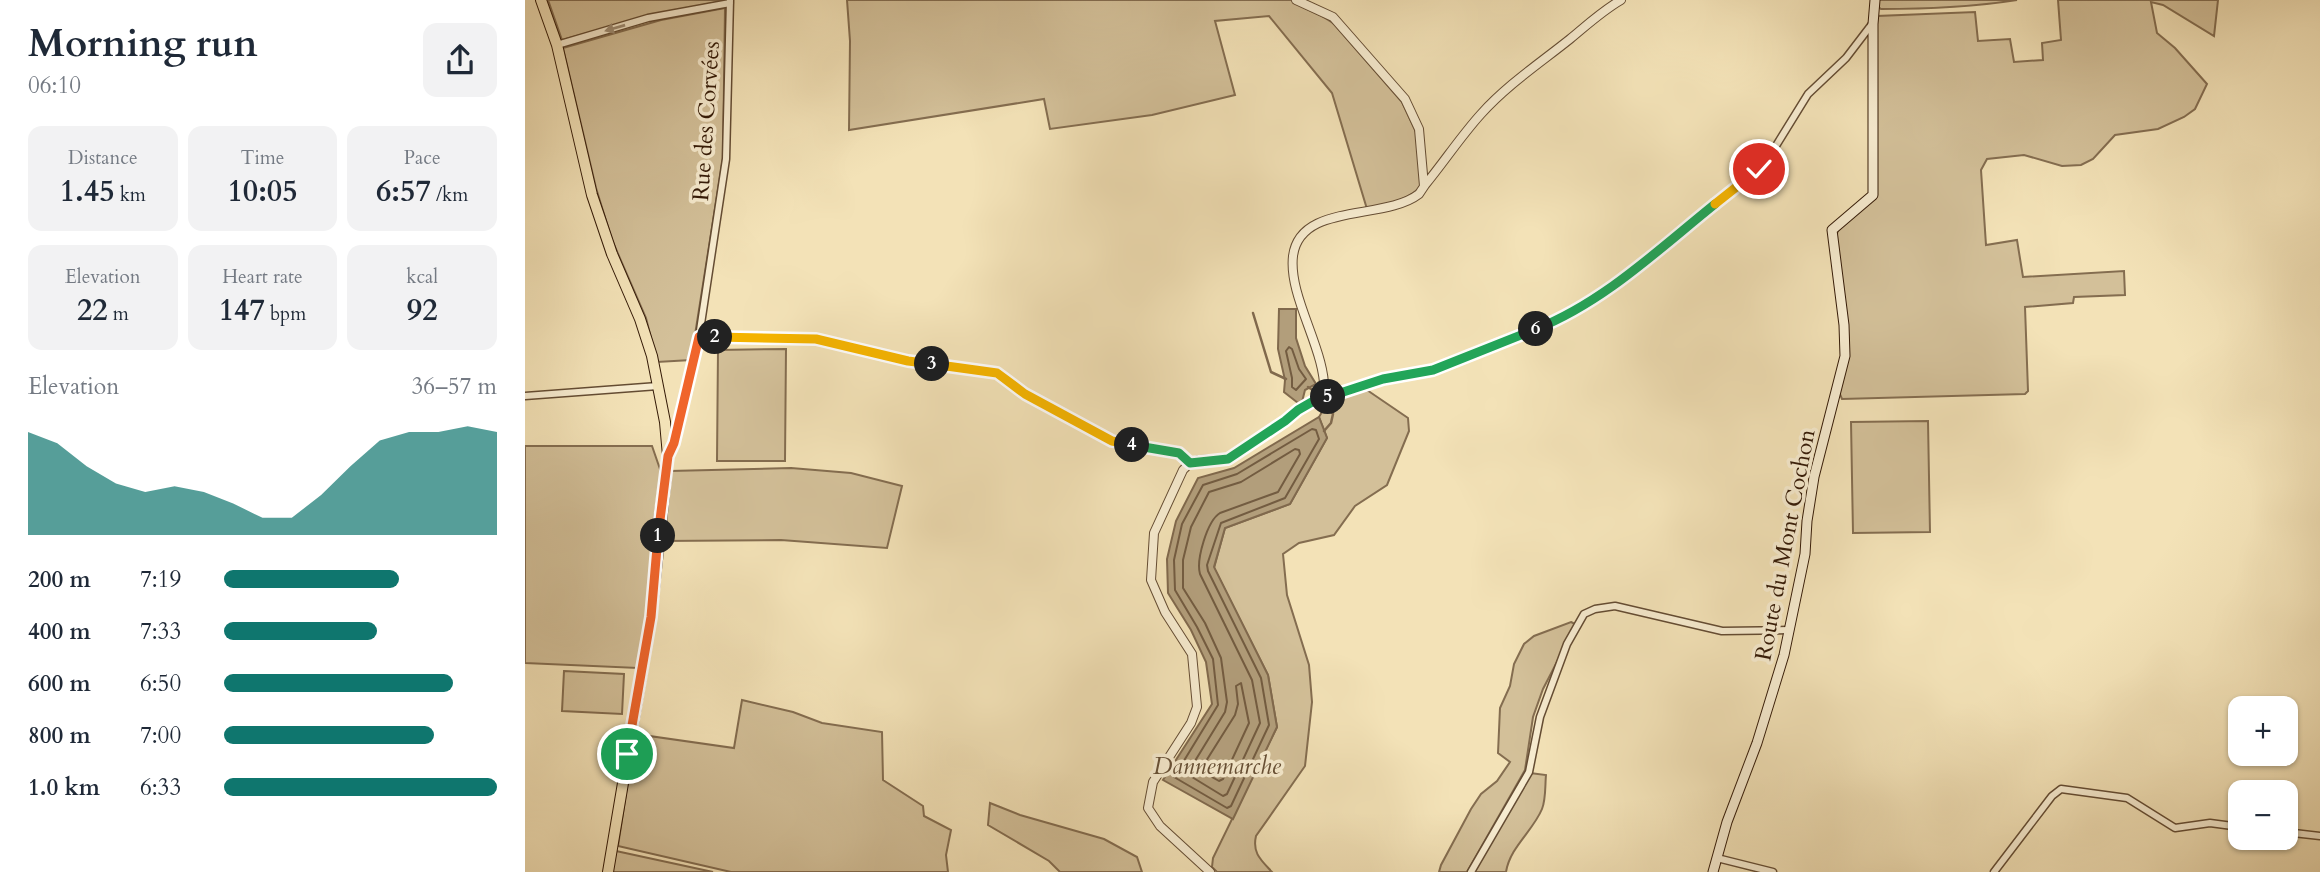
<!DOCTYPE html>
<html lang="en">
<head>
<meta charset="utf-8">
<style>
  body { margin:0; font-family:Cardo,serif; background:#f2f2f3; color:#1f2937; height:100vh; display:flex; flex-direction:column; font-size:26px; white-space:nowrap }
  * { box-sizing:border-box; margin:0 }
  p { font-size:23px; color:#747a83 }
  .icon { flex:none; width:38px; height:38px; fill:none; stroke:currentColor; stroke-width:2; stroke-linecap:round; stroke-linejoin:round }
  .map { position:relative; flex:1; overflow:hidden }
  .side { display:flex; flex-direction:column; background:#fff; width:525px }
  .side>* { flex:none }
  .buttons { position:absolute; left:1703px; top:696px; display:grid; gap:14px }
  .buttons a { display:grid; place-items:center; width:70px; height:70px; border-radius:14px; background:#fff; box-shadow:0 2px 5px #0004; font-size:35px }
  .pin { position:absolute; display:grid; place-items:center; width:60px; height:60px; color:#fff; margin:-30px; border:4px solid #fff; border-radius:50%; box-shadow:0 2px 7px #0007 }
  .km { position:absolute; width:35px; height:35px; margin:-18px; border-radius:50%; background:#222; color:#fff; font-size:19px; line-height:35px; text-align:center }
  .round { display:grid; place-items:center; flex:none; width:74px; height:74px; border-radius:14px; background:#f2f2f3 }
  .overview { display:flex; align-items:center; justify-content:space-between; height:119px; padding:0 28px }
  h1 { font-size:38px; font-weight:700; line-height:52px }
  .metrics { display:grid; grid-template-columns:repeat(3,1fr); gap:10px; height:119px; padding:7px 28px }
  .metrics div { display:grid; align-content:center; border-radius:14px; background:#f2f2f3; text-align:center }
  .metrics b { font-size:30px; font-weight:700 }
  .metrics small { font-size:19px; font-weight:400 }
  .metrics p { font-size:19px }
  .chart { height:196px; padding:14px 28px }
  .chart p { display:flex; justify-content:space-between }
  .chart svg { width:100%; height:126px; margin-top:7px; fill:#0f766e; opacity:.7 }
  ul { padding:0 28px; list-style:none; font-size:23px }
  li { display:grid; grid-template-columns:112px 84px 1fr; align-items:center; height:52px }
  li i { height:18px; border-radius:9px; background:#0f766e }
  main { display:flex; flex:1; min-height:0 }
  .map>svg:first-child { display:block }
</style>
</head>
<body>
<main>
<section class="side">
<div class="overview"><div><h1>Morning run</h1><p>06:10</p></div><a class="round"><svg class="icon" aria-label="share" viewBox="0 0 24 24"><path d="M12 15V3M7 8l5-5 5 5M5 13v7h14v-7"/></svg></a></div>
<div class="metrics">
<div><p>Distance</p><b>1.45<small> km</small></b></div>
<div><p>Time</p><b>10:05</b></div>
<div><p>Pace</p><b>6:57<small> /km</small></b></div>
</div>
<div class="metrics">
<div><p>Elevation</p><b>22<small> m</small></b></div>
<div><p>Heart rate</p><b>147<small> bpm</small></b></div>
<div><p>kcal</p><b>92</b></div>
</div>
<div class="chart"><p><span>Elevation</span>36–57 m</p>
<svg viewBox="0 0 160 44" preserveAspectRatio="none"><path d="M0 44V8L10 12L20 20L30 26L40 29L50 27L60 29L70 33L80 38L90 38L100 30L110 20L120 11L130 8L140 8L150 6L160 8V44z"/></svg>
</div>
<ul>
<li><b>200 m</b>7:19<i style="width:64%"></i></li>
<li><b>400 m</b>7:33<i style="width:56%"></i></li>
<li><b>600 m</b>6:50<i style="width:84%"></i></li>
<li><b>800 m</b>7:00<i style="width:77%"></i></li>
<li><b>1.0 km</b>6:33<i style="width:100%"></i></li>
</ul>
</section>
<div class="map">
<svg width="1795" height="872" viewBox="0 0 1795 872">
  <rect width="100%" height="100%" fill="#f3e2b7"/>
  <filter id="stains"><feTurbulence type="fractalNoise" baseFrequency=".00286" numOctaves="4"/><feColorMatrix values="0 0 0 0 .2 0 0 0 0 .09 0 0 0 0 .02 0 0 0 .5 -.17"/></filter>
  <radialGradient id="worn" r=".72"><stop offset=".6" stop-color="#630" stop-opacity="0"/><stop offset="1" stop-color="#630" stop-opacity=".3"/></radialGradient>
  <!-- green -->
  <path fill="#d3c099" stroke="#846d50" stroke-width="2" d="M23 0H202L124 16 37 40Z
    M322 0H767C780 11 797 13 810 25L877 102 891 132 896 185C887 200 858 205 842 209L807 93 744 16 690 21 710 95 627 115 525 129 519 99 324 130 325 41Z
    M1353 0H1492C1447 7 1402 9 1356 9L1352 6Z
    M1533 0H1693L1689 36 1638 5 1626 2 1632 33 1650 48 1682 84 1670 109 1659 117 1633 129 1590 135 1568 159 1556 165 1537 166 1499 155 1462 159 1456 170 1461 245 1492 240 1498 277 1599 271 1600 295 1549 297 1548 303 1500 307 1503 391 1500 394 1317 399 1314 392 1323 354 1311 238 1313 230 1351 195 1352 16 1450 12 1453 41 1485 39 1489 62 1518 60 1517 43 1536 40Z
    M200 8 198 158 166 360 132 362 121 318 87 240 71 188 38 48 136 20Z
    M261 349 260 461H192L193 350Z
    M839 388 883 418 884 431 862 485 830 506 809 535 774 543 758 554 762 595 784 665 787 702 780 766 731 836C727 853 736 860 747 872H692L687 867 688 858 752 727 743 675 689 568 700 528 765 504 802 438 794 417 801 405Z
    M1403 421 1405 532 1328 533 1326 422Z
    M0 446H127L136 472 128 526 123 607 113 668 0 663Z
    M266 468 326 473 377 486 362 548 256 540 136 541 145 471Z
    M1046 622 1050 624 1049 629 1018 689 1008 717 1000 770 942 872H914L916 865 946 809 956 794 972 781 985 762 973 753 975 708 985 686 989 664 999 644 1009 636Z
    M39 671 99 674 97 714 37 711Z
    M217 700 268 712 297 723 357 732 358 780 398 806 399 816 426 830 421 855 423 872H206L93 846 110 734 209 748Z
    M1005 773 1021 775C1020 785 1021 799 1017 809 1008 831 985 847 981 872H949Z
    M465 803 495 815 579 839 612 857 617 872H535L524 861 463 825Z
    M91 851 188 872H87Z"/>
  <!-- water -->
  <path fill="#b29e7b" stroke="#80694d" stroke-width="2" d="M754 309H771V338L780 366 791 384 780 390 777 402 773 403 759 392 760 380 753 349Z
    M794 417 802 438 765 504 700 528 689 567 743 675 752 727 708 819 638 780 687 704 681 662 666 630 643 593 642 559 651 521 673 478 709 468Z"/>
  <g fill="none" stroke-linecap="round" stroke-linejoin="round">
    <!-- shore -->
    <path stroke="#735c41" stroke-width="2" d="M764 347 767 349 774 369 781 379 771 390 767 387V378L761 351Z
      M787 429 791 430 794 439 760 498 696 523 682 565 683 571 736 678 744 725 706 806 702 808 649 777 693 705 688 659 672 627 650 590 649 560 657 524 678 485 712 474Z
      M770 449 774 450 775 454 753 492 695 513C682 521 671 560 675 574L727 680 735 723 702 794 698 796 662 774 700 712 702 702 696 658 680 623 658 588V560L666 527 684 492 716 482Z
      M716 683 724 723 698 779 694 781 678 772 676 769 710 715 713 704 711 686Z"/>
    <!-- stream -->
    <path stroke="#80694d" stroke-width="2.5" d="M728 313 746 372 761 379
      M783 387 792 393
      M799 431 806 423 808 414 800 403"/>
    <defs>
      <path id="minor" d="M32 45 123 18 205 3
        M174 337 291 339 383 361 472 374 500 394 587 441 654 453 665 463
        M799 395 804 397 858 379 908 370 1033 320 1074 297 1234 169 1249 149 1283 94 1321 58 1347 24
        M0 396 133 386
        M143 454 149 443 174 337 201 159 205 0
        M1760 832 1795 836
        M1192 858 1248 872
        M946 872 1004 772 1015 717 1042 644 1059 614 1070 609 1090 606 1197 631 1264 630
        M1469 872 1527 796 1536 789 1602 798 1650 828 1685 823 1715 827"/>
      <path id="tertiary" d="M771 0 808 17 880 99 894 129 899 186
        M685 872 635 826 623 808 628 782 666 723 672 707 667 654 640 612 626 580 629 533 658 470 665 463 674 460 703 459 760 421 773 410 799 395C803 353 763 298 768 256 775 202 859 221 894 194 896 191 898 188 900 185 919 162 936 136 956 114 982 85 1015 63 1045 39 1062 25 1077 11 1096 0"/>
      <path id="secondary" d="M1188 872 1202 822 1232 743 1259 655 1280 554 1282 521 1289 477 1320 356 1319 325 1307 230 1348 195V24L1350 0"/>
      <path id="primary" d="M16 0 32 45 67 195 87 254 115 319 127 356 140 422 143 456 126 617 83 872"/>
    </defs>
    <!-- minor casing -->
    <use href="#minor" stroke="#644c33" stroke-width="9"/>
    <!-- tertiary casing -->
    <use href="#tertiary" stroke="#644c33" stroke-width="10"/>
    <!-- secondary casing -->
    <use href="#secondary" stroke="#341a07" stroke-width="11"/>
    <!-- primary casing -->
    <use href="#primary" stroke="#341a07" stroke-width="12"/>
    <!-- minor -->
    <use href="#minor" stroke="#f7ecd0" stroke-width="6"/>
    <!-- tertiary -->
    <use href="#tertiary" stroke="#f7ecd0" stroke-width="8"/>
    <!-- secondary -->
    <use href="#secondary" stroke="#f7ecd0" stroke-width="9"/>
    <!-- primary -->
    <use href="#primary" stroke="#f3e2b7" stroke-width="10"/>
  </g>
  <!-- one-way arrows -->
  <defs><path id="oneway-solid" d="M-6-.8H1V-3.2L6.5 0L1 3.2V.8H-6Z" transform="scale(1.75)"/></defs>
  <use fill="#9f8e76" href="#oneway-solid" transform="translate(90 28) rotate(164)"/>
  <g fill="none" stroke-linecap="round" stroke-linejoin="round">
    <defs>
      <path id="split-1" d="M102 754 126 617 133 536"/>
      <path id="split-2" d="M133 536 143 456 149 443 174 337H190"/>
      <path id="split-3" d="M190 337 291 339 383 361 407 364"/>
      <path id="split-4" d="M407 364 472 373 500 394 587 441 607 445"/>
      <path id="split-5" d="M607 445 654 453 665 463 703 459 760 421 773 410 799 395 803 397"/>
      <path id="split-6" d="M803 397 858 379 908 370 1011 329"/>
      <path id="split-7" d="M1011 329C1079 302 1134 249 1190 204"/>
      <path id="split-8" d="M1190 204 1234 169"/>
    </defs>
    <!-- split-1 casing -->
    <use href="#split-1" stroke="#fff" stroke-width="14"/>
    <!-- split-2 casing -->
    <use href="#split-2" stroke="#fff" stroke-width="14"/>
    <!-- split-3 casing -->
    <use href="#split-3" stroke="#fff" stroke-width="14"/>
    <!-- split-4 casing -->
    <use href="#split-4" stroke="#fff" stroke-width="14"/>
    <!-- split-5 casing -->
    <use href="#split-5" stroke="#fff" stroke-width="14"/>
    <!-- split-6 casing -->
    <use href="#split-6" stroke="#fff" stroke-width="14"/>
    <!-- split-7 casing -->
    <use href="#split-7" stroke="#fff" stroke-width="14"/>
    <!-- split-8 casing -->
    <use href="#split-8" stroke="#fff" stroke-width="14"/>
    <!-- split-1 -->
    <use href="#split-1" stroke="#f0652b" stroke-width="9"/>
    <!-- split-2 -->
    <use href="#split-2" stroke="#f0652b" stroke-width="9"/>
    <!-- split-3 -->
    <use href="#split-3" stroke="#f5b400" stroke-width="9"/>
    <!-- split-4 -->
    <use href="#split-4" stroke="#f5b400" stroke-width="9"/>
    <!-- split-5 -->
    <use href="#split-5" stroke="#22a559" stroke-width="9"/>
    <!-- split-6 -->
    <use href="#split-6" stroke="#22a559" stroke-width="9"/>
    <!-- split-7 -->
    <use href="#split-7" stroke="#22a559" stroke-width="9"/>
    <!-- split-8 -->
    <use href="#split-8" stroke="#f5b400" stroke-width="9"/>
  </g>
  <g text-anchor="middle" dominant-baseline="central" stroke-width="7" stroke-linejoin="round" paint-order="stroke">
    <!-- street labels -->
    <g font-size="23" fill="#341a07" stroke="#f7ecd0">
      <text transform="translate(181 121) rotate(-86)">Rue des Corvées</text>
      <text transform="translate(1260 545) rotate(-79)">Route du Mont Cochon</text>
    </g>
    <!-- water labels -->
    <g font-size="24" font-style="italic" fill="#664f35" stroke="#f7ecd0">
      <text x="692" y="766">Dannemarche</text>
    </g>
  </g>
  <rect width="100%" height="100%" filter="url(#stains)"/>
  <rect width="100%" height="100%" fill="url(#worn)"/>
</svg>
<div class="buttons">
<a>+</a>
<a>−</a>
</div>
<div class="pin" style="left:102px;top:754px;background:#1e9e55"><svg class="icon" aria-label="arrive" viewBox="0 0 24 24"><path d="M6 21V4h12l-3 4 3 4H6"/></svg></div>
<div class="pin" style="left:1234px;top:169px;background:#d93025"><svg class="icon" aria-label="check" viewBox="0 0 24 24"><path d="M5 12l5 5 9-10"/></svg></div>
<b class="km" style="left:133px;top:536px">1</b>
<b class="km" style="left:190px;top:337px">2</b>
<b class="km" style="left:407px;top:364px">3</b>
<b class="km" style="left:607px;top:445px">4</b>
<b class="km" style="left:803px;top:397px">5</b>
<b class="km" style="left:1011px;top:329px">6</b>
</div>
</main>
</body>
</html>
